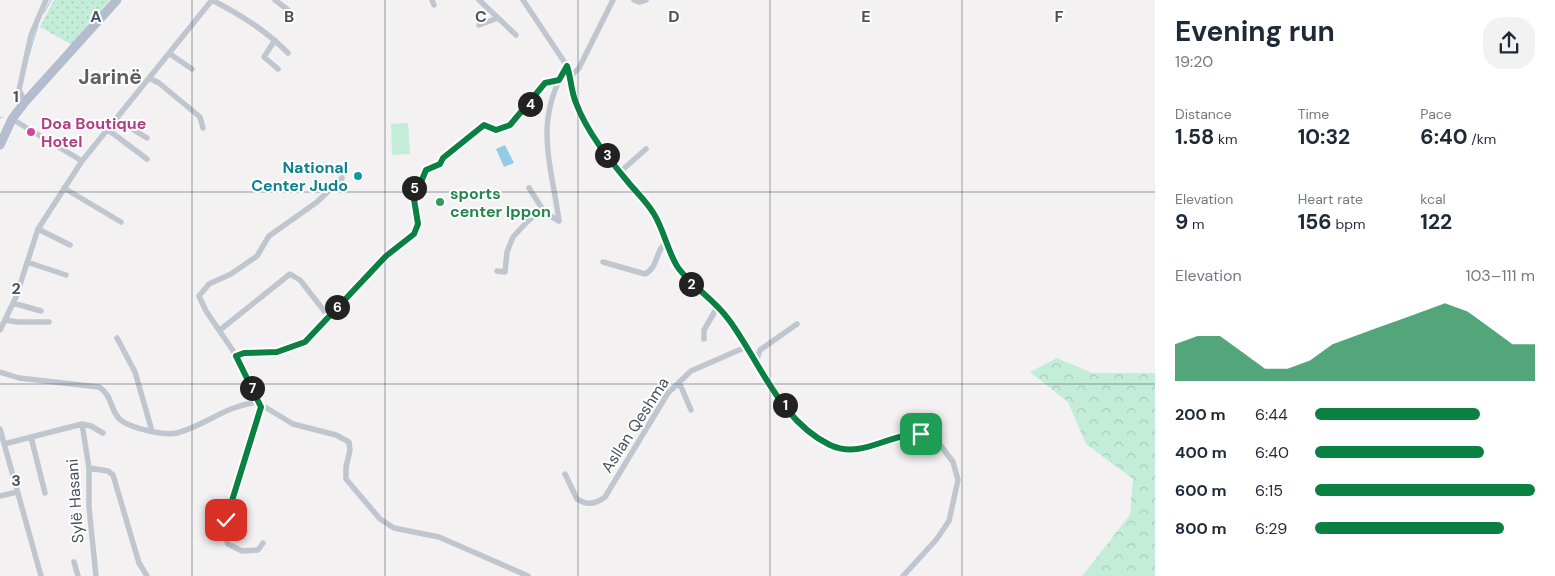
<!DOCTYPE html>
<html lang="en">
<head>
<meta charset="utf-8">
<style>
  body { margin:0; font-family:"DM Sans",sans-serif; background:#f2f2f3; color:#1f2937; height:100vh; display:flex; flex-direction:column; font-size:19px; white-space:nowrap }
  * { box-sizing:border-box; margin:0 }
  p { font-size:16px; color:#747a83 }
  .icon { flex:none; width:28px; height:28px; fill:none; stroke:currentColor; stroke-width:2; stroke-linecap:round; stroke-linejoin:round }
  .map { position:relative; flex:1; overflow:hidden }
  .details { display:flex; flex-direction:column; background:#fff; width:400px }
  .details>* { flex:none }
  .pin { position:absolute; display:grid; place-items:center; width:42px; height:42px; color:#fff; margin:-21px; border-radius:10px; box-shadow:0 2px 8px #0006 }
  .km { position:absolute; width:25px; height:25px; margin:-12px; border-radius:50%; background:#222; color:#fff; font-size:14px; line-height:25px; text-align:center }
  .round { display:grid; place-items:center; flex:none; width:52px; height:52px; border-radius:20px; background:#f2f2f3 }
  .summary { display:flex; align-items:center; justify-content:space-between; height:85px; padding:0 20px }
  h1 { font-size:28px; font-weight:700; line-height:38px }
  .stats { display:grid; grid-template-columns:repeat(3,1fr); gap:8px; height:85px; padding:5px 20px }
  .stats div { display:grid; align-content:center }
  .stats b { font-size:21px; font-weight:700 }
  .stats small { font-size:14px; font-weight:400 }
  .stats p { font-size:14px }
  .chart { height:140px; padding:10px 20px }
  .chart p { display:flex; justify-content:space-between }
  .chart svg { width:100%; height:90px; margin-top:5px; fill:#0b8043; opacity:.7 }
  ul { padding:0 20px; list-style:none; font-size:16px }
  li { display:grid; grid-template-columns:80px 60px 1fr; align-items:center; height:38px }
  li i { height:12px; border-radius:6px; background:#0b8043 }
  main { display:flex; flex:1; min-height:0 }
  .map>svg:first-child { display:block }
</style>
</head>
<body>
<main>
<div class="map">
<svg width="1155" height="576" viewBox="0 0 1155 576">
  <defs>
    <pattern id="forest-crowns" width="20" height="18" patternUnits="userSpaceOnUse" patternTransform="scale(1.25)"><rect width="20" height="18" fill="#c3edd9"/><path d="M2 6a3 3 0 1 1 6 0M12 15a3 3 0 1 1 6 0" fill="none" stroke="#a9cdbd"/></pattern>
    <pattern id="park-dots" width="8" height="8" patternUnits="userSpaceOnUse" patternTransform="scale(1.25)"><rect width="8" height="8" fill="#c3edd9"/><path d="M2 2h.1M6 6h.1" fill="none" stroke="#a9cdbd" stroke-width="1.8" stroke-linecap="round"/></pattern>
  </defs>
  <rect width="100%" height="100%" fill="#f3f1f1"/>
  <!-- forest -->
  <path fill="url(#forest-crowns)" d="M1057 358 1092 373H1155V576H1082L1130 515 1133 479 1086 444 1068 402 1030 372Z"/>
  <!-- park -->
  <path fill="url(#park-dots)" d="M54 0H110L72 45 40 27Z"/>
  <!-- garden -->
  <path fill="#c3edd9" d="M408 123 410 154 392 155 391 124Z"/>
  <!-- water -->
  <path fill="#94cbe7" d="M505 145 514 163 504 167 496 149Z"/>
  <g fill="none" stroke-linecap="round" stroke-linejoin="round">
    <!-- stream -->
    <path stroke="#94cbe7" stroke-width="1" d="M44 13 51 0
      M29 55 38 25
      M0 118 2 117"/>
    <!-- street -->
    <path stroke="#c0c6cf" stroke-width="5.5" d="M212 0C241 15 265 30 288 53
      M275 0 292 13
      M432 0 434 5
      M479 0 516 35
      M523 0 567 66 576 105 599 145 653 213 662 228 677 267 693 285 728 318 767 380 794 418 820 439 848 449 860 450 907 433 921 434 941 446 953 462 958 480 949 521 936 540 903 576
      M634 0 639 2 646 0
      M479 25 498 18
      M275 40 264 57 278 69
      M170 54 192 69
      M570 77 579 68 613 0
      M149 78 159 83 200 117 203 128
      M25 102 19 90 31 35 46 0
      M12 119 82 161
      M116 119 147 138
      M107 129 147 159
      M620 172 646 149
      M64 188 121 222
      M529 188 545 213
      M559 221C551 162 533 121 567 66
      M38 229 70 245
      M27 262 66 275
      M603 262 645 274C659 267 655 249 668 241
      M497 271 505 272 507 252 513 237 525 224 536 214 545 213 559 221
      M13 303 41 311
      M5 320 18 322H49
      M0 330 16 297 38 229 82 161 212 0
      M220 330 290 274 300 280 329 317
      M117 338 135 372 152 431
      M704 339V330L718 306
      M236 356 244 353 277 352 305 342 386 256 414 235 418 224 413 193 415 185 421 181 426 170 440 164 443 158 484 125 496 130 510 125 545 83 559 80
      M756 362 760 350 797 324
      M0 372 19 378 99 387C113 395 110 413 122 421 132 428 164 436 177 433 207 425 224 406 258 402
      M679 382 691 410
      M260 404 293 424 336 435 349 442 350 450 346 467V479L380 519 394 528 439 537 528 576
      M82 424 89 468V507L96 576
      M0 429 41 576
      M31 437 45 493
      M4 444 82 424 91 426 103 433
      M89 468 108 471 113 475 139 563 147 576
      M565 474 577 499C587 506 596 504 605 497L668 393 691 371 746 347
      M0 496 17 492
      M263 543 258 550 242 551 228 544 223 530 261 407 240 361 206 311 199 296 209 284 231 274 257 256 269 236 317 202 342 178
      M74 562 78 576"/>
    <!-- primary -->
    <path stroke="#b3bdcd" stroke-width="9" d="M0 145 12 119 25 102 117 0"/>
  </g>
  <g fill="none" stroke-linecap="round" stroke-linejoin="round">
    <defs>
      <path id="route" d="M226 520 261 407 236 356 244 353 277 352 305 342 386 256 414 234 418 224 413 193 415 185 421 182 426 170 440 164 443 158 484 125 496 130 510 125 545 83 559 80 567 66C571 78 571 91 576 103 587 132 608 158 628 182 636 192 647 202 654 214 664 230 669 256 679 269 694 288 715 300 729 320 760 362 780 421 830 445 862 460 888 433 921 434"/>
    </defs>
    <!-- route casing -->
    <use href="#route" stroke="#fff" stroke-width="10"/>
    <!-- route -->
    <use href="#route" stroke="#0b8043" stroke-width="6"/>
  </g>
  <!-- grid -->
  <path fill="none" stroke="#4a525d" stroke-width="1" stroke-opacity="0.55" d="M192 0V576M385 0V576M578 0V576M770 0V576M962 0V576M0 192H1155M0 384H1155"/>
  <!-- markers -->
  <circle fill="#d1479c" stroke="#fff" stroke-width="2" cx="31" cy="132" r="5"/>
  <circle fill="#0f9aa8" stroke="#fff" stroke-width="2" cx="358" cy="176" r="5"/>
  <circle fill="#2e9e5b" stroke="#fff" stroke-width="2" cx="440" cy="202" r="5"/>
  <g text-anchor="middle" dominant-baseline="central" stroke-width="4" stroke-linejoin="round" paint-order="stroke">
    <!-- hotel labels -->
    <g font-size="16" font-weight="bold" fill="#b23c85" stroke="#fff" text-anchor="start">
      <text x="41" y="123">Doa Boutique<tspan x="41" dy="18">Hotel</tspan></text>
    </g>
    <!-- culture labels -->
    <g font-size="16" font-weight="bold" fill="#0d838f" stroke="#fff" text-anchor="end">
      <text x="348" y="167">National<tspan x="348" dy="18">Center Judo</tspan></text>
    </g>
    <!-- leisure labels -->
    <g font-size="16" font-weight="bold" fill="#27864d" stroke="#fff" text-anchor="start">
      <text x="450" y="193">sports<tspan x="450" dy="18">center Ippon</tspan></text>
    </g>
    <!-- street labels -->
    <g font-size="16" fill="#4a525d" stroke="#fff">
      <text transform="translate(635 425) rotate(-57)">Asllan Qeshma</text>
      <text transform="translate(75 501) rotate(-94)">Sylë Hasani</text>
    </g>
    <!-- district labels -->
    <g font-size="21" font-weight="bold" fill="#5e6066" stroke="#fff">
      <text x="110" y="77">Jarinë</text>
    </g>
  </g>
  <g font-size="16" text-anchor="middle" font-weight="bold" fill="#4a525d" stroke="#fff" stroke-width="4" stroke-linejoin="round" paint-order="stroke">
    <text x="96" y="22">A</text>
    <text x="289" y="22">B</text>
    <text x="481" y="22">C</text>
    <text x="674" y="22">D</text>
    <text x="866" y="22">E</text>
    <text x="1059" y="22">F</text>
    <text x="16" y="102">1</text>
    <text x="16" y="294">2</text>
    <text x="16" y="486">3</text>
  </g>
</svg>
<div class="pin" style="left:921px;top:434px;background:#1e9e55"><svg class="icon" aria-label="arrive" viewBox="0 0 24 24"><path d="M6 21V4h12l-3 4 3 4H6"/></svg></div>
<div class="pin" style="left:226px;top:520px;background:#d93025"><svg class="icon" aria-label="check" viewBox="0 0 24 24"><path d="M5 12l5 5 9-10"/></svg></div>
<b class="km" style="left:785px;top:405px">1</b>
<b class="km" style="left:691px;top:284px">2</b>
<b class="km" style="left:607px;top:155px">3</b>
<b class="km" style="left:530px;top:104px">4</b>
<b class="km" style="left:414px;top:188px">5</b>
<b class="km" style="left:337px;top:307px">6</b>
<b class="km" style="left:252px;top:388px">7</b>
</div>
<section class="details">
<div class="summary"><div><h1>Evening run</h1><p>19:20</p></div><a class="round"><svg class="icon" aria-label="share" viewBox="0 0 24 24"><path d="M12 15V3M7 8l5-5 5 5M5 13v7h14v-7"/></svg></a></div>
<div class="stats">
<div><p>Distance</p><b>1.58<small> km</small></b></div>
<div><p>Time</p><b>10:32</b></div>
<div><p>Pace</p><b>6:40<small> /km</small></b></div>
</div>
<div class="stats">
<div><p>Elevation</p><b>9<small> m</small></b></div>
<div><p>Heart rate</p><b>156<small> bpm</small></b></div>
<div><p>kcal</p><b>122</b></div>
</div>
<div class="chart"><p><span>Elevation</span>103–111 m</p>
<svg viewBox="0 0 160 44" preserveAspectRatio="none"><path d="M0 44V26L10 22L20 22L30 30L40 38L50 38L60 34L70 26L80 22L90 18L100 14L110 10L120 6L130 10L140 18L150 26L160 26V44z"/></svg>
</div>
<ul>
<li><b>200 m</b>6:44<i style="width:75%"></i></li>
<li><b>400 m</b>6:40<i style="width:77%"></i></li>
<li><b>600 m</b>6:15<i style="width:100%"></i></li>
<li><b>800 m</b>6:29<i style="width:86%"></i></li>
</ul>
</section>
</main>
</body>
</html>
